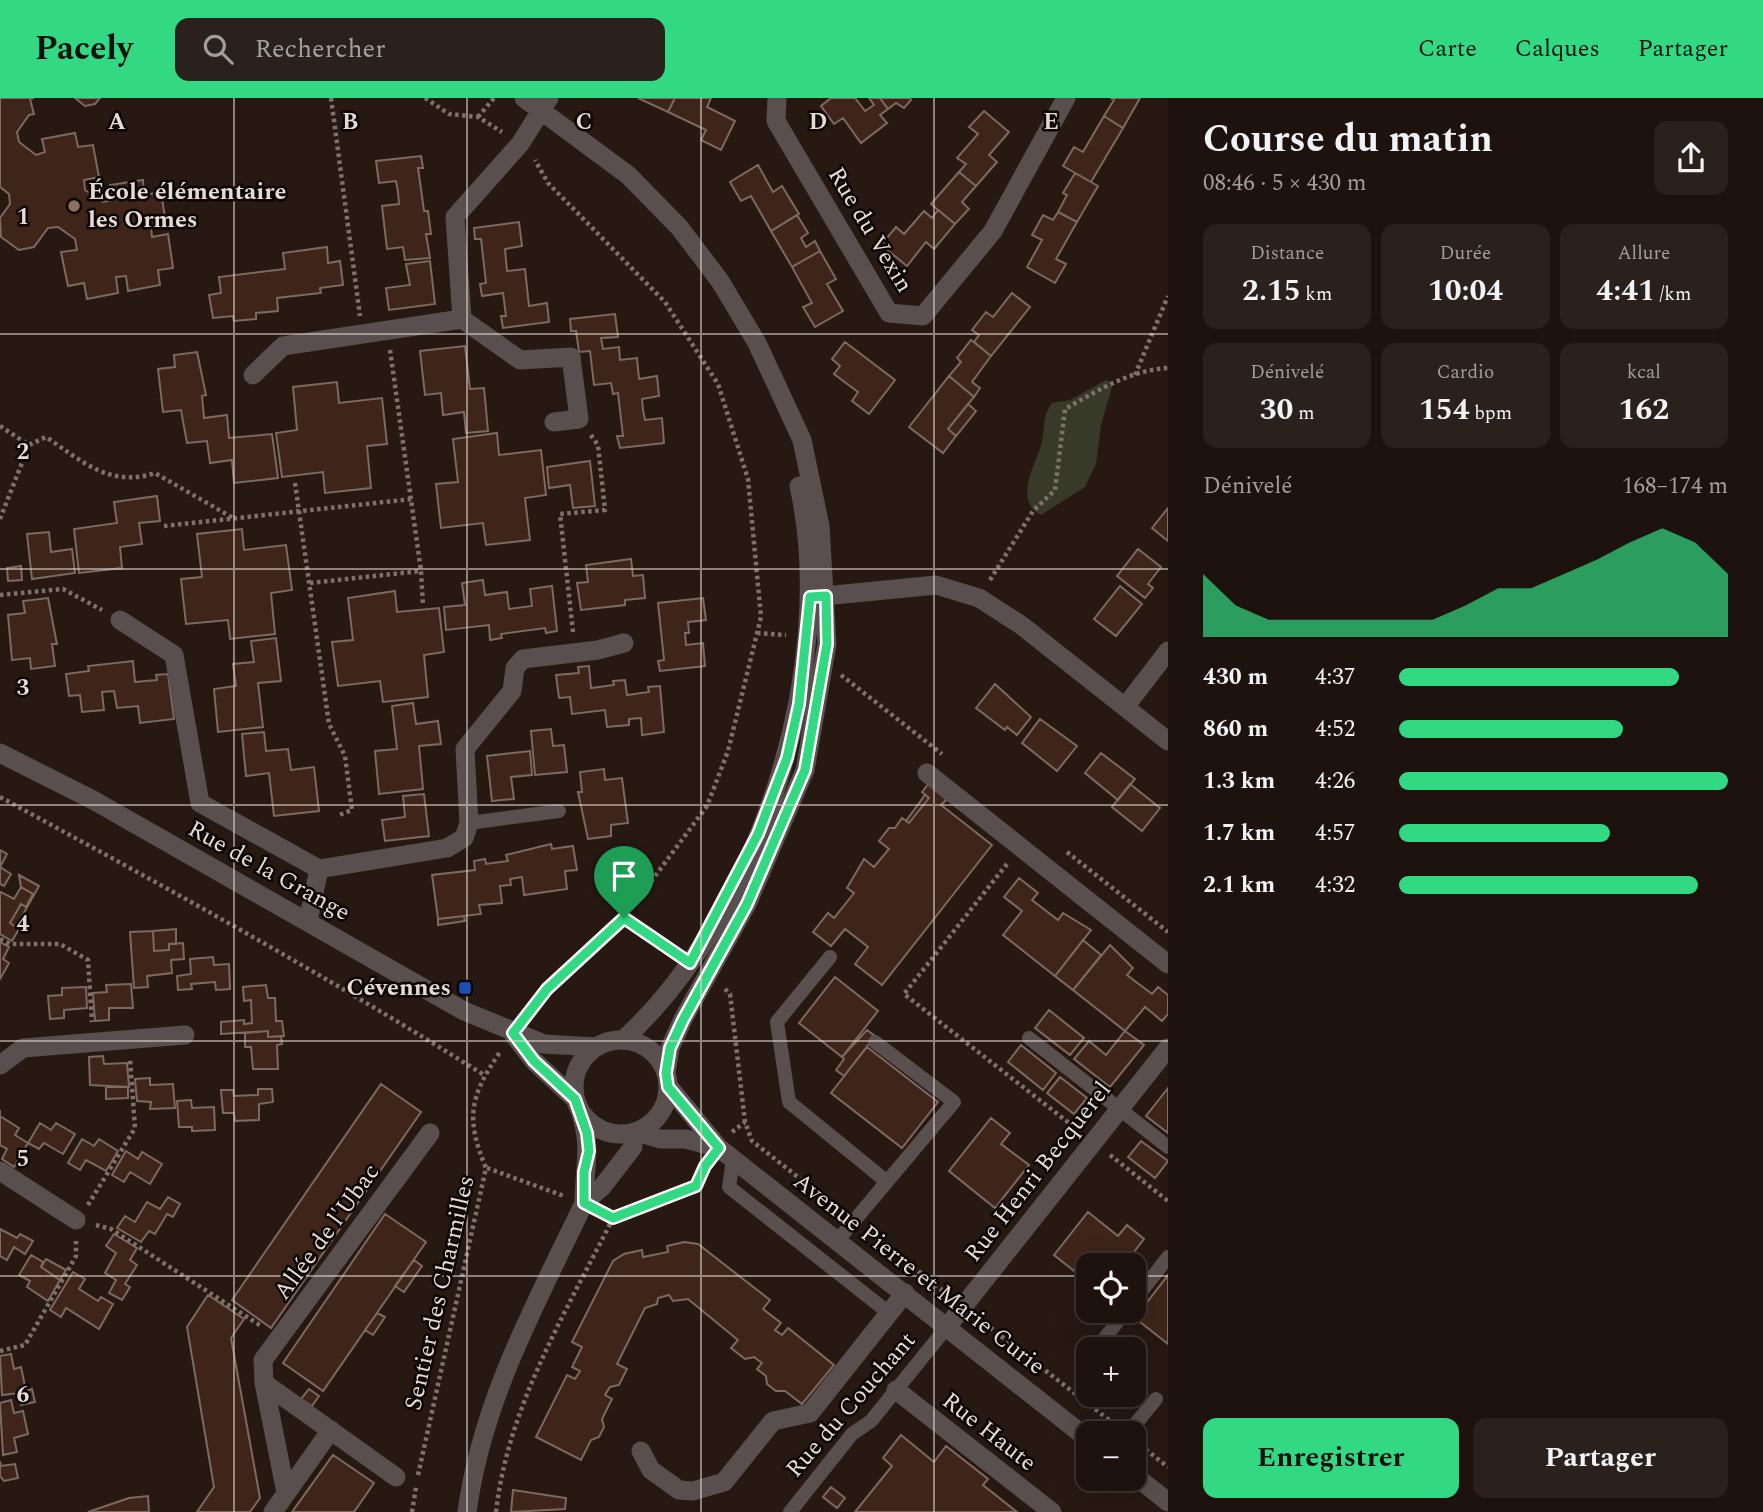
<!DOCTYPE html>
<html lang="fr">
<head>
<meta charset="utf-8">
<style>
  body { margin:0; font-family:Spectral,serif; background:#2a201c; color:#f1f3f6; height:100vh; display:flex; flex-direction:column; font-size:26px; white-space:nowrap }
  * { box-sizing:border-box; margin:0 }
  p { font-size:23px; color:#a09e9e }
  .icon { flex:none; width:38px; height:38px; fill:none; stroke:currentColor; stroke-width:2; stroke-linecap:round; stroke-linejoin:round }
  .map { position:relative; flex:1; overflow:hidden }
  .drawer { display:flex; flex-direction:column; background:#1d120e; width:595px }
  .drawer>* { flex:none }
  .fabs { position:absolute; left:1076px; top:1155px; display:grid; gap:14px }
  .fabs a { display:grid; place-items:center; width:70px; height:70px; border-radius:14px; background:#1d120e; box-shadow:0 7px 28px #0002,0 0 0 2px #3b322e; font-size:35px }
  .pin { position:absolute; display:grid; place-items:center; width:60px; height:60px; color:#fff; margin:-72px -30px; border-radius:50% 50% 50% 0; rotate:-45deg; box-shadow:0 0 7px #0007 }
  .pin .icon { rotate:45deg }
  .round { display:grid; place-items:center; flex:none; width:74px; height:74px; border-radius:14px; background:#2a201c }
  .summary { display:flex; align-items:center; justify-content:space-between; height:119px; padding:0 35px }
  h1 { font-size:38px; font-weight:700; line-height:52px }
  .stats { display:grid; grid-template-columns:repeat(3,1fr); gap:10px; height:119px; padding:7px 35px }
  .stats div { display:grid; align-content:center; border-radius:14px; background:#2a201c; text-align:center }
  .stats b { font-size:30px; font-weight:700 }
  .stats small { font-size:19px; font-weight:400 }
  .stats p { font-size:19px }
  .chart { height:196px; padding:14px 35px }
  .chart p { display:flex; justify-content:space-between }
  .chart svg { width:100%; height:126px; margin-top:7px; fill:#32d882; opacity:.7 }
  .cta { display:flex; gap:14px; margin-top:auto; padding:14px 35px }
  .cta a { flex:1; height:80px; border-radius:14px; background:#32d882; color:#111; font-size:28px; font-weight:700; line-height:80px; text-align:center }
  .cta a+a { background:#2a201c; color:#f1f3f6 }
  ul { padding:0 35px; list-style:none; font-size:23px }
  li { display:grid; grid-template-columns:112px 84px 1fr; align-items:center; height:52px }
  li i { height:18px; border-radius:9px; background:#32d882 }
  header { display:flex; align-items:center; gap:42px; box-sizing:border-box; height:98px; padding:0 35px; background:#32d882; color:#111 }
  header strong { font-size:33px }
  nav { display:flex; gap:38px; margin-inline-start:auto; font-size:24px }
  .search { width:490px; height:63px; background:#2a201c; display:flex; align-items:center; gap:18px; box-sizing:border-box; padding:0 24px; border-radius:14px; color:#a09e9e; font-size:26px }
  main { display:flex; flex:1; min-height:0 }
  .map>svg:first-child { display:block }
</style>
</head>
<body>
<header>
<strong>Pacely</strong>
<div class="search"><svg class="icon" aria-label="search" viewBox="0 0 24 24"><circle cx="10" cy="10" r="6"/><path d="M15 15l6 6"/></svg>Rechercher</div>
<nav><a>Carte</a><a>Calques</a><a>Partager</a></nav>
</header>
<main>
<div class="map">
<svg width="1168" height="1414" viewBox="0 0 1168 1414">
  <rect width="100%" height="100%" fill="#271812"/>
  <!-- green -->
  <path fill="#373a28" d="M1106 282 1113 285 1101 327 1096 366 1085 389 1041 417C1013 402 1035 368 1041 347 1046 331 1041 319 1052 305L1070 302Z"/>
  <!-- building -->
  <path fill="#3e2419" stroke="#7c6961" stroke-width="2" d="M0 0H34L30 1 34 16 29 17 17 34 19 44 36 57 45 54 42 41 75 35 78 49 93 47 99 79 84 82 85 92 103 104 113 102 110 87 143 82 144 97 161 94 166 126 151 129 152 139 168 136 173 170 158 172 160 187 128 193 126 178 116 179 118 195 87 201 84 185 68 188 61 154 77 152 75 141 58 129 48 130 34 149 19 152 1 139 0 120 10 106 9 96 0 89Z
    M75 0H100L95 6 85 8Z
    M638 0H675L668 14Z
    M675 0H711L707 9 735 23 721 52 701 42 706 32 668 14Z
    M831 0H855L865 13 874 7 869 0H880L888 11 880 17 887 25 861 45 843 20 834 26 821 8Z
    M880 0H910L911 2 904 10 896 5 888 11Z
    M1111 0H1140L1123 30 1104 18 1114 2Z
    M984 13 1009 34 989 57 997 64 976 88 959 74 966 66 957 60 978 36 969 29Z
    M1104 18 1123 30 1091 84 1063 68 1074 49 1083 54Z
    M421 58 423 70H418L424 113H428L431 136H426L430 160 405 162 403 149 387 151 382 108 399 106 398 94 396 83 379 85 376 63Z
    M758 67 773 94 782 88 799 116 771 133 751 98 741 103 730 84Z
    M959 74 976 88 962 104 969 111 955 126 931 106Z
    M1075 75 1098 88 1077 124 1058 114 1067 97 1063 95Z
    M938 112 955 126 934 151 926 144 907 168 881 147 896 129 904 136 924 113 932 120Z
    M1058 114 1077 124 1056 161 1066 166 1055 185 1027 169 1042 142 1032 137 1043 117 1053 122Z
    M797 117 808 135 801 140 806 149 815 143 820 153 792 169 771 133Z
    M519 124 522 148 505 151 507 173 525 171 529 208 547 205 549 224 503 230 501 218H506L503 195 482 198 480 186 486 185 481 141H475L474 130Z
    M327 149 328 165 340 163 343 187 320 190 321 195 277 200 278 213 256 215V221L234 223 233 218 213 220 209 197 221 195 219 179 285 171 283 155Z
    M820 153 836 181 827 186 843 213 815 229 803 209 812 205 792 169Z
    M430 163 435 206 389 212 386 190 410 187 406 166Z
    M1012 195 1030 209 991 258 974 244 979 237 972 232 986 214 993 219Z
    M615 216 618 239 601 240 603 251 619 249 620 262 637 260 639 281 657 278 659 298 642 301 643 312 645 322 662 320 664 345 620 350 617 338H623L618 295 613 296 611 285 594 287 590 253 579 254 576 233H571L570 221Z
    M971 242 991 258 972 284 980 290 974 299 949 278 961 264 957 260Z
    M845 244 895 282 869 316 852 303 858 294 834 276 840 268 832 261Z
    M465 248 470 291 484 290 488 333 466 335 464 314 443 317 441 295 425 297 420 253Z
    M197 254 206 297 202 298 204 320 227 317 229 340 272 336 278 380 234 385 232 362 210 365 207 343 187 345 181 312 163 314 158 271 175 269 174 257Z
    M949 278 974 299 948 331 956 338 943 355 909 329Z
    M337 284 339 305 382 300 387 346 367 348 371 390 325 395 323 374 282 379 276 335 297 332 293 289Z
    M968 306 976 313 956 338 948 331Z
    M497 335 499 357 541 352 546 397 525 400 530 442 486 447 483 425 441 430 436 386 458 384 453 341Z
    M590 363 595 408 573 410 570 387 549 390 547 369Z
    M157 398 160 423 139 425 142 446 120 449 122 470 79 475 74 431 117 425 114 404Z
    M1168 410V443L1152 430Z
    M242 431 244 452 286 447 292 492 271 495 275 536 230 541 228 522 186 526 181 481 202 479 197 436Z
    M49 434 51 454 72 451 75 475 32 481 27 436Z
    M1138 451 1161 469 1148 486 1153 490 1145 500 1117 478Z
    M631 461 633 478 643 477 645 500 625 502V507L581 512 577 485 588 484 586 467Z
    M21 468 22 482 8 483 7 470Z
    M483 482 485 497 507 494 509 511 532 508 530 491 552 488 557 533 546 535 545 530 501 536 502 540 490 542 489 527 446 532 444 509 465 507 462 485Z
    M1120 488 1142 506 1116 538 1094 521Z
    M395 493 397 514 439 510 444 554 424 557 428 599 383 604 380 583 338 588 332 544 353 542 348 500Z
    M48 500 57 546H52L55 568 31 571 30 560 12 562 8 517 25 515 23 503Z
    M703 500 706 522 688 524 689 535H685L686 547 703 545 705 568 660 573 658 563 664 562 658 505Z
    M276 540 281 583 258 585 263 629 218 634 214 591 236 588 233 566 254 564 251 543Z
    M133 563 135 584 157 582 156 577 168 576 174 621 140 625 138 608 117 610 114 593 102 594 104 612 82 614 80 597 69 598 66 576 89 573 88 568Z
    M589 568 591 590 614 587 613 583 625 582 627 597 649 594 648 589 660 588 664 634 642 637 641 620 629 621V627L607 629 605 612 572 616 570 599 559 600 556 577 579 575 578 569Z
    M995 586 1031 619 1017 637 1007 629 1005 632 976 610Z
    M413 605 416 626 438 623 441 646 419 648 423 691 379 696 375 653 397 651 392 608Z
    M1040 621 1077 648 1057 673 1022 645Z
    M551 631 553 648 564 647 567 674 535 677 531 633Z
    M264 634 266 653 288 651 291 672 314 669 319 713 274 718 269 675 246 678 242 636Z
    M530 653 532 677 511 679 514 701 492 703 487 658Z
    M1101 655 1135 681 1118 702 1085 675Z
    M604 671 605 682 622 680 628 725 611 727V738L588 741 578 694H582L580 674Z
    M930 684 949 699 941 707 992 747 882 887 855 866 868 849 845 831 831 848 813 834 828 815 834 820 854 795 847 790 864 761 874 769 889 751 879 743 889 730H895L902 720 909 725 929 700 922 694Z
    M1130 686 1160 710 1142 733 1112 709Z
    M424 696 429 738 385 743 382 722 405 719 403 698Z
    M925 697 929 700 909 725 906 723Z
    M551 746 552 751 573 748 577 772 565 773 567 791 524 797 522 779 510 781 511 787 500 788 502 805 479 807 481 816 438 821 432 777 475 772 474 763 485 761 486 766 508 763 506 757Z
    M0 752 7 756 0 769 11 776 4 788 0 786Z
    M19 777 39 788 16 829 10 825 21 806 26 809 33 796 21 789Z
    M1019 780 1038 795 1032 802 1058 822 1063 815 1091 832 1055 878 1003 837 1022 813 1004 799Z
    M21 789 33 796 26 809 21 806 10 825 19 831 12 843 0 836V796L1 794 14 801Z
    M464 818 465 823 438 827V821Z
    M176 831V846H169V852L154 853 153 833Z
    M153 833 154 853 169 852V846L183 845 184 861 171 862 172 875 147 878 148 889 134 890 130 834Z
    M1083 842 1101 857 1073 892 1055 878Z
    M0 844 9 849 3 861 9 865 0 881Z
    M1110 847 1133 870 1127 877 1152 896 1158 889 1168 897V916L1162 923 1145 909 1125 933 1073 892Z
    M213 859 214 867 229 866 230 891 216 892 215 884 191 886 192 891 178 892 177 878 191 876 190 861Z
    M835 879 878 913 842 959 799 925Z
    M131 886 133 910H109V922L95 923 93 895 107 894 106 887Z
    M266 887 268 900H275L276 923H282L284 938 268 939V933L221 936V924L244 922V926L252 925 251 902 244 903 243 889Z
    M86 889 87 910 64 912V920L50 921 48 898 62 897V890Z
    M1049 912 1084 940 1070 957 1035 930Z
    M867 932 875 938 844 978 836 972 844 961 842 959Z
    M268 933V939L281 938 282 946 277 947 278 971H253L251 949H245V935Z
    M1125 933 1144 947 1110 989 1074 961 1089 943 1106 957Z
    M1021 947 1056 975 1043 992 1008 964Z
    M867 949 938 1004 902 1050 831 995Z
    M103 958 104 966 127 965 129 989 90 987 89 959Z
    M1060 979 1087 1000 1074 1016 1047 995Z
    M150 980V987L173 986 175 1010 150 1011 151 1004 137 1003 135 981Z
    M381 986 421 1014 271 1230 232 1202Z
    M106 989H128V1000L106 1001Z
    M1168 990V1035L1146 1018Z
    M258 991H272L273 1004 259 1006V1022L235 1023 234 1015H223L221 992H233L234 998 258 997Z
    M191 1002 192 1010 214 1009 215 1032 192 1033V1029H179L177 1003Z
    M0 1012V1018L19 1030 15 1037 28 1045 14 1069 2 1061 7 1051 0 1047Z
    M991 1020 1010 1035 1001 1046 1029 1067 995 1110 949 1073Z
    M40 1025 51 1032 56 1025 75 1036 63 1056 44 1045 39 1051 28 1045Z
    M82 1041 94 1048 99 1041 118 1053 106 1073 86 1062 80 1072 68 1065Z
    M1141 1043 1168 1063 1155 1080 1128 1059Z
    M126 1053 138 1061 142 1054 162 1066 150 1086 130 1074 124 1084 112 1077Z
    M168 1099 180 1106 173 1119 167 1116 155 1136 149 1133 141 1144 117 1130 125 1118 135 1124 147 1104 160 1111Z
    M1088 1114 1118 1138 1127 1127 1144 1141 1124 1167H1088V1184L1054 1157Z
    M385 1116 426 1144 323 1293 283 1265Z
    M0 1131 17 1140 20 1136 33 1143 25 1156 14 1149 7 1162 0 1158Z
    M114 1136 137 1150 130 1162 137 1167 125 1186 130 1189 122 1202 109 1195 116 1182 105 1175 116 1155 106 1148Z
    M684 1144 698 1146 770 1202 763 1211 781 1225 775 1232 782 1237 788 1230 834 1267 802 1306 785 1293H776L767 1286 766 1278 757 1271 762 1265 754 1259 745 1261 731 1250 738 1242 688 1201 673 1203 669 1197 658 1200 657 1206 645 1210 617 1266 627 1271 619 1287 610 1289 605 1297 612 1301 602 1321 604 1329 599 1339 591 1342 581 1362 536 1339 567 1277 575 1281 580 1273 572 1269 582 1249 572 1244 613 1163 624 1156 642 1152 643 1159 668 1154 667 1148Z
    M31 1157 43 1164 41 1169 60 1182 48 1203 27 1189 30 1183 19 1177Z
    M46 1161 66 1172 60 1182 41 1169Z
    M414 1162 422 1168 404 1194 395 1188Z
    M73 1174 85 1181 79 1191 98 1203 101 1199 113 1206 99 1231 66 1210 61 1219 50 1212Z
    M1168 1177V1246L1135 1220Z
    M208 1197 244 1221 231 1240 260 1400 250 1414H197L214 1389 187 1229Z
    M377 1215 385 1219 373 1237 365 1232Z
    M11 1256 14 1271 21 1269 26 1293 32 1291 35 1304 21 1307 18 1295 2 1297 0 1258Z
    M309 1291 319 1298 312 1308 301 1301Z
    M11 1302 14 1315 23 1313 28 1336 14 1340 17 1354 3 1357 0 1305Z
    M901 1337 934 1364 946 1348 988 1381 983 1387 1017 1414H855L892 1368 883 1360Z
    M333 1357 374 1385 354 1414H292Z
    M0 1363 1 1368 15 1366 18 1380 4 1383 0 1378Z
    M831 1389 845 1400 837 1410 823 1399Z
    M513 1392 566 1400 565 1411 511 1414Z
    M148 1398 149 1414H88L129 1400Z"/>
  <g fill="none" stroke-linecap="round" stroke-linejoin="round">
    <!-- path -->
    <path stroke="#7e716c" stroke-width="4.5" stroke-dasharray="3.5 3.5" stroke-linecap="butt" d="M331 0 360 218
      M425 0 449 16 478 19 502 34
      M478 19 494 0
      M390 252 421 473
      M1135 277 1168 198
      M0 328 29 347 46 339C82 363 110 390 155 375L233 420
      M295 385 329 626 345 658 352 712 337 718
      M0 421 29 347
      M164 428 412 401
      M990 482 1033 413 1055 392 1065 311C1097 293 1130 272 1168 270
      M310 485 421 473 423 507
      M0 497 63 491 102 512
      M573 534 560 416 605 412 598 347 590 336
      M757 535 786 537
      M841 577 942 656
      M0 699C164 788 327 878 484 977
      M1067 754 1168 834
      M1007 766 904 896 1078 1032
      M624 820 672 853
      M0 841 10 846H60L88 862 92 924
      M725 891 730 896 745 1024 752 1043 840 1112
      M527 916 547 891 624 820 707 708 728 653 761 519 748 381 718 286 665 204 548 85 535 62
      M732 1034 745 1024
      M1110 1057 1168 1103
      M487 1070 564 1098
      M88 1107 135 1030 130 961
      M604 1116 613 1120 696 1088 705 1069
      M96 1127 111 1131 261 1228
      M869 1134 947 1196
      M979 1221 1113 1325
      M0 1253 25 1247 76 1158V1143
      M1140 1347 1168 1369
      M418 1377 486 1070C465 1020 470 998 500 954
      M412 1414 416 1389
      M496 1414C508 1308 566 1214 613 1120"/>
    <!-- service -->
    <path stroke="#584f4e" stroke-width="14" d="M469 725 559 713
      M830 859 777 924 789 1004 886 1083
      M1029 940 1168 1049
      M733 1061 729 1089 889 1215
      M838 1142 954 1004 875 944
      M1134 1203 1168 1159
      M1096 1251 1126 1213
      M1128 1335 1156 1301
      M790 1414 852 1336 871 1323 947 1229"/>
    <!-- minor -->
    <path stroke="#584f4e" stroke-width="19" d="M524 0 628 77 679 129 720 183 757 245 802 342 820 428 827 546 805 672 747 806 683 921 670 950 666 975
      M549 0 520 46 455 119 462 221 520 262 571 259 579 321 554 324
      M777 0 776 23 889 215 923 218 993 133 1066 0
      M253 277 283 248 462 221
      M814 499 936 487 979 500 1021 527 1168 643
      M120 522 174 557 200 705 319 771
      M1125 609 1168 553
      M927 675 1168 866
      M308 823 319 771 447 750 464 740 469 725 465 651 512 593 515 570 523 561 598 552 624 545
      M623 942C759 818 839 569 799 388
      M0 967 23 950 185 937
      M0 1073 76 1122
      M947 1229 1168 950
      M264 1285 396 1379
      M896 1292 1052 1414
      M641 1353 651 1372 679 1392 693 1393 724 1384 773 1323 810 1315 905 1195
      M286 1395 264 1285 263 1262 430 1035
      M273 1414 331 1332"/>
    <!-- tertiary -->
    <path stroke="#584f4e" stroke-width="19" d="M0 655 93 702 464 913 544 946 595 949
      M513 936 534 963 575 1001
      M574 989a47 47 0 1 1 94 0a47 47 0 1 1-94 0Z
      M669 989 719 1050 1088 1341
      M581 1016C592 1049 584 1072 584 1105
      M636 1034 660 1041H686L719 1050
      M1134 1377 1168 1404
      M467 1414C482 1302 536 1206 584 1105L602 1089 633 1049 632 1035"/>
  </g>
  <g fill="none" stroke-linecap="round" stroke-linejoin="round">
    <defs>
      <path id="route" d="M826 498 827 546 805 672 747 806 683 922 670 950 666 975 668 989 719 1050 705 1068 696 1088 613 1120 584 1105V1074L589 1053 587 1035 575 1001 534 963 513 935 547 891 624 820 690 865 758 736 787 660 799 606 810 499Z"/>
    </defs>
    <!-- route casing -->
    <use href="#route" stroke="#fff" stroke-width="14"/>
    <!-- route -->
    <use href="#route" stroke="#32d882" stroke-width="9"/>
  </g>
  <!-- grid -->
  <path fill="none" stroke="#e5dad6" stroke-width="2" stroke-opacity="0.55" d="M234 0V1414M467 0V1414M701 0V1414M934 0V1414M0 236H1168M0 471H1168M0 707H1168M0 943H1168M0 1178H1088M1134 1178H1168"/>
  <!-- markers -->
  <circle fill="#8d6e63" stroke="#0b0604" stroke-width="2.5" cx="74" cy="108" r="7"/>
  <rect fill="#1a4fb4" stroke="#0b0604" stroke-width="2.5" x="458" y="883" width="14" height="14" rx="3.5"/>
  <g text-anchor="middle" dominant-baseline="central" stroke-width="5" stroke-linejoin="round" paint-order="stroke">
    <!-- poi labels -->
    <g font-size="24" font-weight="bold" fill="#e5dad6" stroke="#0b0604" text-anchor="start">
      <text x="88" y="94">École élémentaire<tspan x="88" dy="28">les Ormes</tspan></text>
      <text x="451" y="890" text-anchor="end">Cévennes</text>
    </g>
    <!-- street labels -->
    <g font-size="24" fill="#e5dad6" stroke="#0b0604">
      <text transform="translate(870 132) rotate(59)">Rue du Vexin</text>
      <text transform="translate(269 773) rotate(29)">Rue de la Grange</text>
      <text transform="translate(1038 1074) rotate(-52)">Rue Henri Becquerel</text>
      <text transform="translate(327 1134) rotate(-54)">Allée de l'Ubac</text>
      <text transform="translate(919 1176) rotate(38)">Avenue Pierre et Marie Curie</text>
      <text transform="translate(440 1195) rotate(-77)">Sentier des Charmilles</text>
      <text transform="translate(851 1307) rotate(-49)">Rue du Couchant</text>
      <text transform="translate(989 1334) rotate(38)">Rue Haute</text>
    </g>
  </g>
  <g font-size="23" text-anchor="middle" font-weight="bold" fill="#e5dad6" stroke="#0b0604" stroke-width="5" stroke-linejoin="round" paint-order="stroke">
    <text x="117" y="31">A</text>
    <text x="350" y="31">B</text>
    <text x="584" y="31">C</text>
    <text x="818" y="31">D</text>
    <text x="1051" y="31">E</text>
    <text x="23" y="126">1</text>
    <text x="23" y="361">2</text>
    <text x="23" y="597">3</text>
    <text x="23" y="833">4</text>
    <text x="23" y="1068">5</text>
    <text x="23" y="1304">6</text>
  </g>
</svg>
<div class="fabs">
<a><svg class="icon" aria-label="locate" viewBox="0 0 24 24"><circle cx="12" cy="12" r="6"/><path d="M12 2v4M12 18v4M2 12h4M18 12h4"/></svg></a>
<a>+</a>
<a>−</a>
</div>
<div class="pin" style="left:624px;top:820px;background:#1e9e55"><svg class="icon" aria-label="arrive" viewBox="0 0 24 24"><path d="M6 21V4h12l-3 4 3 4H6"/></svg></div>
</div>
<section class="drawer">
<div class="summary"><div><h1>Course du matin</h1><p>08:46 · 5 × 430 m</p></div><a class="round"><svg class="icon" aria-label="share" viewBox="0 0 24 24"><path d="M12 15V3M7 8l5-5 5 5M5 13v7h14v-7"/></svg></a></div>
<div class="stats">
<div><p>Distance</p><b>2.15<small> km</small></b></div>
<div><p>Durée</p><b>10:04</b></div>
<div><p>Allure</p><b>4:41<small> /km</small></b></div>
</div>
<div class="stats">
<div><p>Dénivelé</p><b>30<small> m</small></b></div>
<div><p>Cardio</p><b>154<small> bpm</small></b></div>
<div><p>kcal</p><b>162</b></div>
</div>
<div class="chart"><p><span>Dénivelé</span>168–174 m</p>
<svg viewBox="0 0 160 44" preserveAspectRatio="none"><path d="M0 44V22L10 33L20 38L30 38L40 38L50 38L60 38L70 38L80 33L90 27L100 27L110 22L120 17L130 11L140 6L150 11L160 22V44z"/></svg>
</div>
<ul>
<li><b>430 m</b>4:37<i style="width:85%"></i></li>
<li><b>860 m</b>4:52<i style="width:68%"></i></li>
<li><b>1.3 km</b>4:26<i style="width:100%"></i></li>
<li><b>1.7 km</b>4:57<i style="width:64%"></i></li>
<li><b>2.1 km</b>4:32<i style="width:91%"></i></li>
</ul>
<div class="cta"><a>Enregistrer</a><a>Partager</a></div>
</section>
</main>
</body>
</html>
